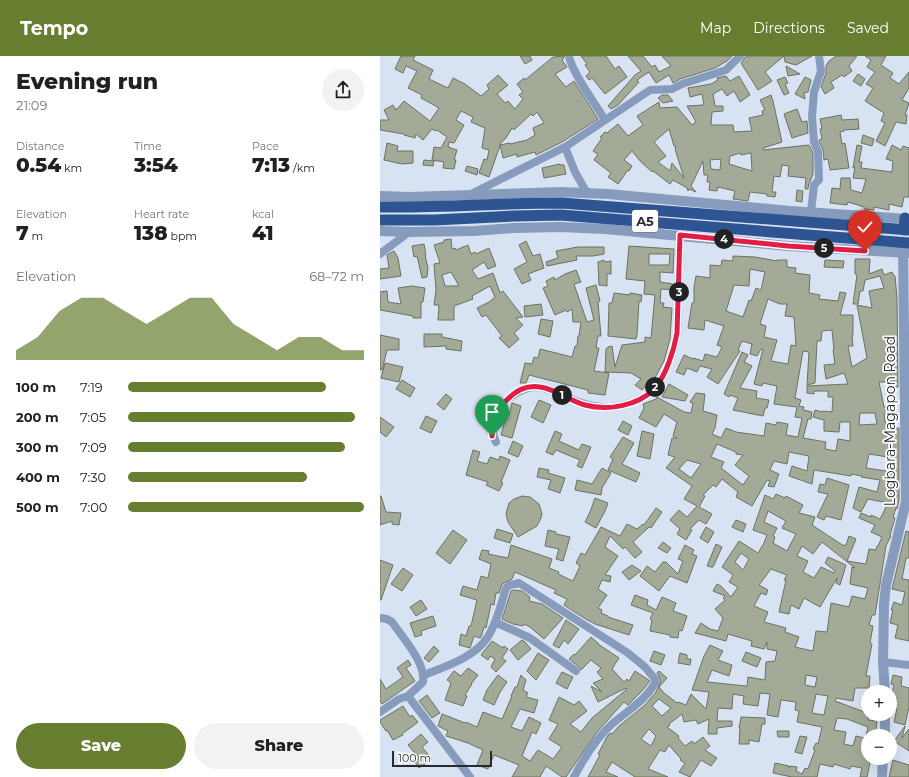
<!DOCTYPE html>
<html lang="en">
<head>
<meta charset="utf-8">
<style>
  body { margin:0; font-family:Montserrat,sans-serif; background:#f2f2f2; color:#202124; height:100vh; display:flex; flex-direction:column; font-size:15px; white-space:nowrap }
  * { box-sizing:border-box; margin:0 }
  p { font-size:13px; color:#757577 }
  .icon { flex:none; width:22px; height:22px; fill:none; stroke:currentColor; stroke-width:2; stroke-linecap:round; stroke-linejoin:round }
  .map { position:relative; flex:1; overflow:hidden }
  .drawer { display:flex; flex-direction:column; background:#fff; width:380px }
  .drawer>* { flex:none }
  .tools { position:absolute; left:481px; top:629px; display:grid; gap:8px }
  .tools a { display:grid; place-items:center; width:36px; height:36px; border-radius:50%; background:#fff; box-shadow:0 4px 16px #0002; font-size:20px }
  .scale { position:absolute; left:12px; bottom:10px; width:100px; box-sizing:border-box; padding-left:4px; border:2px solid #272b32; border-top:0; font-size:11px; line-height:14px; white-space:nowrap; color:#272b32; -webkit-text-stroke:3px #fff; paint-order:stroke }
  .pin { position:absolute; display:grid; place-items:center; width:34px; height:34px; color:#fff; margin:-41px -17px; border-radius:50% 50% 50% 0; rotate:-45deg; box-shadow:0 0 4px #0007 }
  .pin .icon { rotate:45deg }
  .km { position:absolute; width:20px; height:20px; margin:-10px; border-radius:50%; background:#222; color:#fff; font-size:11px; line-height:20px; text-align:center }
  .round { display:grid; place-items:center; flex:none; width:42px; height:42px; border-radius:21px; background:#f2f2f2 }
  .overview { display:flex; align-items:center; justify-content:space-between; height:68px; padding:0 16px }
  h1 { font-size:22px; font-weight:800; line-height:30px }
  .metrics { display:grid; grid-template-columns:repeat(3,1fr); gap:6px; height:68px; padding:4px 16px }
  .metrics div { display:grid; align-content:center }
  .metrics b { font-size:20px; font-weight:800 }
  .metrics small { font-size:11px; font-weight:400 }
  .metrics p { font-size:11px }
  .chart { height:112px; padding:8px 16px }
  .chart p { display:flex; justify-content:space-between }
  .chart svg { width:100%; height:72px; margin-top:4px; fill:#677e30; opacity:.7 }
  .button { display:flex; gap:8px; margin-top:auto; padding:8px 16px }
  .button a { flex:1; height:46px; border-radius:24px; background:#677e30; color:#fff; font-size:16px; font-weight:800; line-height:46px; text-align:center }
  .button a+a { background:#f2f2f2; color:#202124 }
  ul { padding:0 16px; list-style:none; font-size:13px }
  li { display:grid; grid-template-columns:64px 48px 1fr; align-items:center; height:30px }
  li i { height:10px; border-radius:5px; background:#677e30 }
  header { display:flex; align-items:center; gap:24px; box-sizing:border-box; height:56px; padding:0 20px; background:#677e30; color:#fff }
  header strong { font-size:19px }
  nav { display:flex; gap:22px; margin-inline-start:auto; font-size:14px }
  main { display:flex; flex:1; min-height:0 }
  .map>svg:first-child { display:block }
</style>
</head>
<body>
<header>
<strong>Tempo</strong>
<nav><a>Map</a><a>Directions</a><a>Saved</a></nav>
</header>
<main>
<section class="drawer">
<div class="overview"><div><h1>Evening run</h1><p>21:09</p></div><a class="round"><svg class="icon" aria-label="share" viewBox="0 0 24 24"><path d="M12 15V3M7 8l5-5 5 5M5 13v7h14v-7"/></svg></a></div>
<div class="metrics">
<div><p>Distance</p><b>0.54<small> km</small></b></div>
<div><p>Time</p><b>3:54</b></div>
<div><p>Pace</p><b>7:13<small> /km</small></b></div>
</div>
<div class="metrics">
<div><p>Elevation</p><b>7<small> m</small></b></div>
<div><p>Heart rate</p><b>138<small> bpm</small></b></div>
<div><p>kcal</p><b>41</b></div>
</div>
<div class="chart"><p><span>Elevation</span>68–72 m</p>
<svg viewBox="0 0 160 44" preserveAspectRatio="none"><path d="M0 44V38L10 30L20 14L30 6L40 6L50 14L60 22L70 14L80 6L90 6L100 22L110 30L120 38L130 30L140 30L150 38L160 38V44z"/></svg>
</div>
<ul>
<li><b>100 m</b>7:19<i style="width:84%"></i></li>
<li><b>200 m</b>7:05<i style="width:96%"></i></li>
<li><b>300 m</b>7:09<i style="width:92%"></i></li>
<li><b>400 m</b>7:30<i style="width:76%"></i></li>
<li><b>500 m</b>7:00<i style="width:100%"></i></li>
</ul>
<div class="button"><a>Save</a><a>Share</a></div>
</section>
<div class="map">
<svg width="529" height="721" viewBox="0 0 529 721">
  <rect width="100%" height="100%" fill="#d7e2f3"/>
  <!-- building -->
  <path fill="#a3aa98" stroke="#6b7261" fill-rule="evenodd" d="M21 0H35L33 4 53 14 49 23 68 32 73 22 85 28 101 40 109 33 107 29 118 19 128 29 117 38 125 47 128 45 135 53 143 43 139 39 143 36 137 28 144 22 145 24 173 1 184 0V2L182 4 187 11 175 18 186 31 194 25 218 63 182 86 156 99 155 96 137 101V98L123 102 120 89 130 87V88L147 84 155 79 153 72 164 67 157 56 153 60 151 58 134 74 132 72 126 82 121 87 109 121 99 117 104 103 107 104 109 94 102 92 105 72 91 66 93 61 81 55 76 64 84 69 74 87 69 86 68 91 77 94 74 104H76L74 113 63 112 64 106 52 104 54 91 61 92 67 81 57 74 56 75 52 73 43 84 36 78 35 82 24 79V78L0 74V64H9L4 54 13 49 16 54 24 45 50 65 59 52 41 42 42 39 28 32 37 15 26 10 23 17 15 13Z
    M140 0H150L152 4 145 8Z
    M201 0H226L235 13 239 10 247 21 225 38 212 22 209 24 206 20 210 16 205 9 207 8Z
    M248 0H263L272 11 275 9 279 16 291 10 282 0H352L347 5 335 12 300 23 293 27 289 19 276 27 269 16 257 24 259 26 238 49 231 53 228 50 255 19 261 15Z
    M366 0H432L416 9 405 6 404 0 385 16 392 25 378 34 361 7Z
    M456 0H477L469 10 472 15 464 21 462 19 451 26 454 32 445 38 441 31 446 17V10L449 5Z
    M485 0H506L501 9 513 17 510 22 519 28 529 16V32L522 44 529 47 525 59H527L526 68 516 66 505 90 496 85 505 67 501 65 504 57 485 45 493 32 486 28 495 16 487 11 491 4Z
    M406 10 420 18 408 20Z
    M478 18 485 23 481 30 473 25Z
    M346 20 350 25 359 20 370 39 360 46 354 35 347 40 342 33 333 38 335 50H343V55L332 56 331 69H353L354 76 372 75 369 62 383 59 382 55 385 54 380 44 391 39 393 45 402 86 383 92V94L429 89 433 97V118L429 128 428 133H425L426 122 408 120 409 110 402 109 400 121 394 120 392 136H396L395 141 387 140V138L370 136 368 145 353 143 355 135 338 131 337 135 329 134 330 126H327L328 119H324L323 105 311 130 316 136 309 133 308 135 307 132 293 124 290 128 273 115 272 116 261 106 252 95 244 104 252 110 249 115 248 114 238 128 228 121 231 117 214 104 218 98 213 95 222 82 220 81 225 76 227 77 238 68 248 80 263 69 257 60 279 46 280 52 297 51 312 69 316 66 307 50 324 49 322 38 310 41 308 32 331 28 338 24 337 22ZM289 73 294 90H296L295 93 304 122 292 107 290 115 278 106 286 100 274 86ZM361 97V99L371 97 372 115 349 108 350 100ZM341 103 340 114 331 113 330 104Z
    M405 21 408 27 405 28 409 37 404 39 397 24Z
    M425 21 431 24 428 36 424 37 425 43 415 38Z
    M282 39H288L293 45 283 47 278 42Z
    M417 53 422 66 427 65 428 77 412 82 404 58Z
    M461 59 462 64 478 63 479 73 464 74V75L460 76 462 88 465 87 469 112 450 114 448 103 444 104 443 94 439 85V84L442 83 440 73H442L440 63Z
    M483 79 494 83 492 90 481 87Z
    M7 87 18 90 17 95H33V107L22 108 4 104Z
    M477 89 482 90 479 106H482L481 112 512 116 513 105 506 103 512 89 521 94 523 90 529 92V141H524L522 151 509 148V154L494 151V154L484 153V151L468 146 467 149 450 147 452 132 460 133 461 122H470L471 134 482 137 486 123 473 122 475 111 473 112Z
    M44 104 54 105 53 110 43 109Z
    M180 108V109H184L186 118 164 122 162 112Z
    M87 110 98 113 97 119 85 115Z
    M417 134 423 135 422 146 416 145Z
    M71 183 72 193 75 192 76 194 88 189 91 198 95 196 96 198 109 192 116 210 108 213 104 206 92 214 98 223 113 217 120 237 123 235 143 261 136 262 143 269 134 277 139 283 129 292 119 282 122 280 106 259 102 261 97 252 109 246 115 241 110 230 92 240 93 243 74 250V264H58L59 249H54L56 234 54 208 60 207 54 189 64 186V184ZM71 216 79 230H65L62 219Z
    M146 185 153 200 160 198 164 212 148 218 151 224 142 228 134 213 147 206 139 189Z
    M44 188 46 199H45L48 212 47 221 42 222 37 200 34 201 32 190Z
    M249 190 294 193 293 217 280 216V226L293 228V234L281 233 280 247H284L283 251 292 252 290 283 284 305 277 318 270 329 268 327 262 334 255 329 261 323 251 317 225 316 226 293 228 291 232 290 235 311 242 289 265 286V281L271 282 275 239 264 238 265 225 246 223ZM269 198H290L289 209H269Z
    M198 191H224V198L213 200H196L197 204 167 210 166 206 178 202 176 195Z
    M14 195 18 202 21 220 0 223V213L9 212 7 199Z
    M353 200 375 201 397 205V204H407V211L416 212 415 217 430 219 429 237 440 239 439 243 458 245 460 236 466 237 460 259H473V279H472L473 290H468L472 311 487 302 477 249 492 252 489 235 504 232 500 220 485 224 483 235H480L478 248H473L477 219 475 218V203H490L489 218 502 213 504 219 512 216 514 220H515L517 242 518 331H514L512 326H499L504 351 512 349 513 356 504 358 506 372H519V444L517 453 516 452 513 461 515 462 510 479 511 480 506 490 495 559H492L489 569 493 570 490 587 492 588 486 620H490L489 632H475L473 645 456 642 455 645 490 658 488 664 497 665 495 680H486L488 671 467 663 457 662 454 674 466 676 464 688 473 690 476 680 488 683V702H491L487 721H480L482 712 471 710 470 713 454 708 453 711 440 708 437 721H412L393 717 395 707 409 710V712L410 710 417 711 416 715 422 718 425 712 428 713 435 694 433 693 436 687 438 688 442 671 417 666 419 655 415 654 416 646 401 644 398 661 387 659 390 638 380 637 378 650 363 648 364 640 353 638 352 653 338 652 337 665H352V670L337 672V678H328L329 663 318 668 316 664 304 666 302 658 289 668 290 669 287 671 299 680 298 682 305 690 312 685 314 688 323 681 330 690 325 694 337 702 331 710 321 704 310 721 299 716 305 707 300 704 301 703 289 689 285 696 280 694 268 713 288 721H255L232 706 226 716 238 721H208L220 699 218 698 228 679 231 677 232 678 239 670 265 649 276 636 280 627V622L277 617 279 615 287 622 279 631 284 637 297 647 298 646 306 649 311 638 326 653 329 636 312 634 324 600 330 589 343 595 338 604 352 609 349 620 332 614 327 626 366 630H367L368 621 385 624 386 606 395 605 397 595 387 593V586L384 593 371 590 372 585 348 578 346 585 315 577 321 567 330 573 338 575 343 562 335 553 345 544 343 542 345 540 333 535 337 528 341 530 351 541 358 531 349 526 353 519 342 511 359 485 378 497 384 487 387 479 373 474 385 439 393 443 396 438 405 442 406 440 423 449 419 457 435 461 432 469 464 490V489H466L469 480 476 483 467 505 486 508 489 493 496 494 497 490H498L502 481 491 476 495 469 479 462 481 457 491 461V459L500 463 508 447 488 443 481 456 473 452 479 431 497 436 500 424 481 421 482 420 471 418V420L434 414 432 428 409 420 412 410 427 415 429 400 409 396 407 408 394 405 390 414 399 418 394 431 388 430 390 425 387 424 372 450 356 441 358 436 342 423 336 431 333 429 323 439 325 440 319 451 332 458 326 468 319 464 310 473 312 474 306 484 297 478 300 473 290 464 299 454 307 461 317 450 304 443 312 430 286 412 295 401 288 399 292 382H297L293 380 297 366 284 358 276 371 259 362 264 352 263 348 276 343 277 341 304 356 311 357 313 347 310 346 316 337 325 338 323 355 337 359 335 372 332 378 341 382 346 372 356 376 384 380 386 367 396 369 397 366 408 368 406 379 418 381 422 362 415 361 417 351 394 348 397 330 383 327 382 330 374 328 383 293H381L377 300 370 298 372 288 362 285 358 294 360 295 338 328 327 321 332 313 320 310 317 316 307 312 304 319 296 316 304 299 313 303V302L323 305 325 298 337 301 342 291 337 289 344 270 325 264 324 274 308 272 312 247H314V231L316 220 330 222V209L341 210 342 204 353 205ZM370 213 385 216 381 234 376 232 371 245 369 244 363 261 346 255 354 229 369 230ZM388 243 400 248H407L405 260 414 261 416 290 411 289 408 308 391 305 397 284 384 281 386 270 380 268ZM452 274 454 294H453L455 308 444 309 446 323 464 317 468 328 427 330V337L434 338V335H448V341H453L452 356 443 355V356L435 354 433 361 444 364V375L459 376 460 366H470V385L458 383 456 395 445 393 446 386 423 382 428 363H431L432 356 423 354 424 351 419 350 421 344 415 342 423 295 429 296 427 329 435 327 437 285H441L442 275ZM480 357H495L497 368 479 369ZM337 388 356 396V398L363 399 355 409 369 420 363 429 341 412 344 406 331 401ZM489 398 514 402 513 416 486 412ZM307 404 321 408 311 422 299 413ZM388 455 406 465 402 472 416 478 407 495 393 487 395 481 393 480 397 472 384 466ZM442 486 475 512 472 511 470 528 488 532 485 543 472 540 469 551 451 547 447 576 436 575 433 595 415 591 419 581 405 576 406 572 384 566 388 556 374 550 381 537 386 539 388 534 379 529 391 513 407 519 404 524H406L399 556 409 558 411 549 419 553 424 542 440 551 457 522 456 527 460 529 466 509 448 501 445 507 455 515 454 517 441 511 434 522 423 516 428 505 417 500 422 490 433 498ZM361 497 369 503 363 514 355 506ZM426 619 437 621 435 631 425 629ZM436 638 448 640 444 659 432 657ZM279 643 291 652 282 660 272 650ZM269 673 276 680 271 690 261 683Z
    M224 204V206L231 205V218H227V230L219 229 218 206Z
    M445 204 464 205 463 212 444 211Z
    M196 214 201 226 194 228 207 266 214 264 206 232 216 229 220 245 218 246 221 280H218L216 292H219L214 315 229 317 225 339 208 337V334L149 319 146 327H140L145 307 152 308 154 301 158 302 160 293 192 301 195 290H197L198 280H199L201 266H193L192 253 187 256 186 254 175 259 163 232 168 230 166 225 174 221 175 224 185 218Z
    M32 230 45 232 43 246H41V262H33V260L0 254V236L7 235 8 246 21 248 18 232Z
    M234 237 250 239V237L262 239 261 246 259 245 257 279 256 283 228 280 229 247H232Z
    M161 248 163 259 145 261 144 250Z
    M161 263 173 265 170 281 158 278Z
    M44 278H62V281L82 285 81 295 66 293V290L44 291Z
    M0 279 19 283V294H7L2 314H0Z
    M362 296 368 299 364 306 372 310 360 332 377 335 376 342 389 344 387 352H385L383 360 353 354 358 342 350 339 349 341 344 338Z
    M5 307 23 311 19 326 1 322Z
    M22 324 35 332 30 341 16 333Z
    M289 328 308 339 305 345 282 341Z
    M66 338 72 343 64 354 57 348Z
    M159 344 171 349 163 367 151 361Z
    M132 347 141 350 132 382 121 379 127 358 129 359Z
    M46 360 57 365 51 377 40 372Z
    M0 361 14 371 6 381 0 376Z
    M243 365 252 370 248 379 238 374Z
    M175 375 182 378 179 385 199 394 202 388 211 391 202 412 197 410 200 404 176 394 173 399 166 396Z
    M262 375 274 378 270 403 257 400Z
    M243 381 254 387 242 408 260 417 256 426 228 414 233 403 230 401Z
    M133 385 143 390 138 401 128 397Z
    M93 394 100 396 97 405 107 408 110 401 119 404 120 400 130 404 121 426 123 427 119 435 106 429 108 426 86 419Z
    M159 412 169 414 168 417 185 422 180 437 168 433 171 424 157 421Z
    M222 412 231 417 222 432 221 439 195 434 197 424 212 428Z
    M447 422 469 429 461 464 446 460 444 464 437 461 448 438 438 436 440 428 445 429Z
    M0 440H1L6 456 21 457 19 469 12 468V465L0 469Z
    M142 440 150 441 159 448 162 458 161 462 157 470 138 481 128 466 126 458 129 447 134 443Z
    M215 442 228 447 225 455 216 472 205 466 210 456Z
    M276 452 282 456 271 472 269 471 253 486 262 496 255 502 245 491 243 493 230 480 225 491 238 500 225 519 231 520 230 526 222 524 218 533 227 539 218 552 222 554 221 557 228 560V561L253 569 249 579 215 568 204 562 184 549 187 543 174 537 176 534 135 516 132 523 122 528 119 537H116L114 549 111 548 106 572 104 571 101 581 100 582 94 580 90 592 79 589 81 578 86 580 89 570H91L97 544 80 539 83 530 97 534 101 520 108 522 111 508 99 503 102 494 109 495 108 498 128 502 131 489 172 503 169 512 179 516 178 518 193 525 200 510 196 507 201 497 205 499 221 471 240 480 247 468 257 473 263 468 264 469Z
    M356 464 366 468 363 476 352 471Z
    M326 471 334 476 328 487 320 482Z
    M117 473 133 478 130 487 114 482Z
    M73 474 87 484 70 508 56 497Z
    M168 474 176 476V478L190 481 183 505 176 503 179 493 165 490Z
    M526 475 529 476V502H526L522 523 529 524V585L515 582 518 569 510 567 513 554H511L514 546 522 549 525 536 512 533Z
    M283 486 291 492 287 497 278 492Z
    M336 488 342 491 333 511H331L327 510Z
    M305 489 314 494 312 498 317 500 307 527 290 520 279 535 260 520 267 510 275 516 283 506H286L298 518 303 505 298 503Z
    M0 504 13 509 1 544H0Z
    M252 509 261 515 249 524 242 516Z
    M23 512 33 519 22 535 11 528Z
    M134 534 142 535 150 541 149 545 162 548 183 562 164 583 150 571 144 568 143 570 133 568 122 563 131 535Z
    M255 539 268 544 267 549 276 554 282 541 296 547 293 555 307 560 302 575 299 574 298 582 290 581V579L270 575 272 564 270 563 273 557 251 549Z
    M41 544 47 553 36 560 30 551Z
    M53 560 56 570 41 575 42 579 35 581 30 567Z
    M186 564 199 573 188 588 184 584 179 592 173 589Z
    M211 581 219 588H218L239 602 232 613 244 626 247 623 249 625 255 615 270 625 262 635 248 649 244 646 217 676 186 721H182L166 710 160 721H132L139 709 114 699 108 713 97 709 103 694 88 687 66 680 68 675 58 670 62 658 85 667 86 666 97 671 103 656 122 663 132 640H131L135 631H137L141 619 146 624 143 634 148 637 146 641 158 644 154 657 140 653 131 671 142 675 149 661 161 667 156 678 152 676 142 700 150 705 158 694 173 703 182 691 169 683 178 668 169 664 179 641 194 649 199 645 207 655 190 668 201 676 212 662 247 633 246 632 218 646 211 630 222 636 213 627 223 623 217 616 221 612 211 604 201 614 199 611 189 603 194 598 195 599Z
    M142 584 145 586 151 593 138 604 130 594Z
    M112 585 123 592 124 590 128 593 122 602 126 605 116 616 111 611 115 603 110 600 108 604 101 599Z
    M54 590 59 595 49 606 44 602Z
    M274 595 285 599 281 609 270 605Z
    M366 596 381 602 377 611 362 605Z
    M158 597 169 604 156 624 147 615Z
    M300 597 307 599V603H311L310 609 298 607Z
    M28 604 31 609 26 612 35 625 2 648 0 645V623L6 633 23 621 17 612Z
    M88 612 98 619 91 628H92L85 639 87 640 83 650 65 644 71 627 67 624 74 615 81 620Z
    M182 616 193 621 187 633 176 627Z
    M118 619 127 626 120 636 114 649 103 644 107 634Z
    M513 619 522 621 521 630 529 632V651L525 669 514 666 517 653 514 652 517 642 511 641 514 629 511 628Z
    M47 639 60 657 52 662 39 645Z
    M23 650 30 661 32 659 38 666 22 678 23 679 13 684 7 674 6 675 0 666V664Z
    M361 661 385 662V668H382L379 686 369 684V688H359L360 672H359Z
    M525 670 522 682 529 673V695L514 685Z
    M397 675H409V681H398Z
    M41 678 48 686 42 691 52 703 39 712 35 706 39 702 28 689Z
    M420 680 427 681 422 698 415 696Z
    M513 704 529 709V721H509Z"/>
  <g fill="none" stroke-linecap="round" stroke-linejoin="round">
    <!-- minor -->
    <path stroke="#879cbc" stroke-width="8" d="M189 0C191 15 216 49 225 64
      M185 91 195 116 207 137
      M91 138 185 91 270 34 292 33 302 28 346 14 360 0
      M431 156 434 129 439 124 438 96 434 86 432 61 434 36 441 15 439 0
      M0 198 29 176
      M116 386C103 362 132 331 156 331 173 331 189 344 205 348 227 355 257 350 274 333 286 320 294 294 297 277L300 179
      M0 562 7 563 12 566C23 582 46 607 43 626L28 640 19 643 0 656
      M115 566 150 582 196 615
      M503 606 529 609
      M44 619C64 611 95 601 107 582 117 567 121 548 126 532L130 529 139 527 248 597 265 611 275 623V627C265 645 247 655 232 668 216 682 204 702 194 721
      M28 640 90 721"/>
    <!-- tertiary -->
    <path stroke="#879cbc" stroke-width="10" d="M0 140 29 141 181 136 228 138 410 155 529 163
      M0 175 29 176 94 175 134 172 180 171 225 173 408 190 529 197
      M505 636 503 606 504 548 506 529 526 445 523 191
      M505 680V658
      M502 721 503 702"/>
    <!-- trunk -->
    <path stroke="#2e5491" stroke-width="11" d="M0 151C61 152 121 147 182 147L529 174
      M0 164H54L134 160 181 159 529 187
      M524 174 525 162"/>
  </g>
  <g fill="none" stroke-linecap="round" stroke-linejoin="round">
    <defs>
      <path id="route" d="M112 380C112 356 133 327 160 331 176 333 190 345 205 349 227 355 258 350 274 333 286 320 294 294 297 277L300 179 408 190 485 195"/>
    </defs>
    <!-- route casing -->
    <use href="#route" stroke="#fff" stroke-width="8"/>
    <!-- route -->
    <use href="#route" stroke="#e11d48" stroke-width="5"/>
  </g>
  <g text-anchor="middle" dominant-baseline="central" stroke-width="3.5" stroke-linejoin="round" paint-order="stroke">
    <!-- shield labels -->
    <rect fill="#fff" stroke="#686b70" stroke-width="1" x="252" y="154" width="26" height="22" rx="3"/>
    <g font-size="13" font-weight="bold" fill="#272b32">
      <text x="265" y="165">A5</text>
    </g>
    <!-- street labels -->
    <g font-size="14" fill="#272b32" stroke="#fff">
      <text transform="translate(510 365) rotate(-90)">Logbara-Magapon Road</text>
    </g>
  </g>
</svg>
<div class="tools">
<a>+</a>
<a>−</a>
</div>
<div class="scale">100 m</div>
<div class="pin" style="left:112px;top:380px;background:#1e9e55"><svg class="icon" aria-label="arrive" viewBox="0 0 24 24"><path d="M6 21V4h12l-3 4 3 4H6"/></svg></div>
<div class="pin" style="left:485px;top:195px;background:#d93025"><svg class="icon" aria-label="check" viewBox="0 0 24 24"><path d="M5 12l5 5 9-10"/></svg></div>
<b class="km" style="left:182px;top:339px">1</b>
<b class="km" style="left:275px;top:331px">2</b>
<b class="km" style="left:299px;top:236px">3</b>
<b class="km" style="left:344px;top:183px">4</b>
<b class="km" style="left:444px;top:192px">5</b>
</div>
</main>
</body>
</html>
